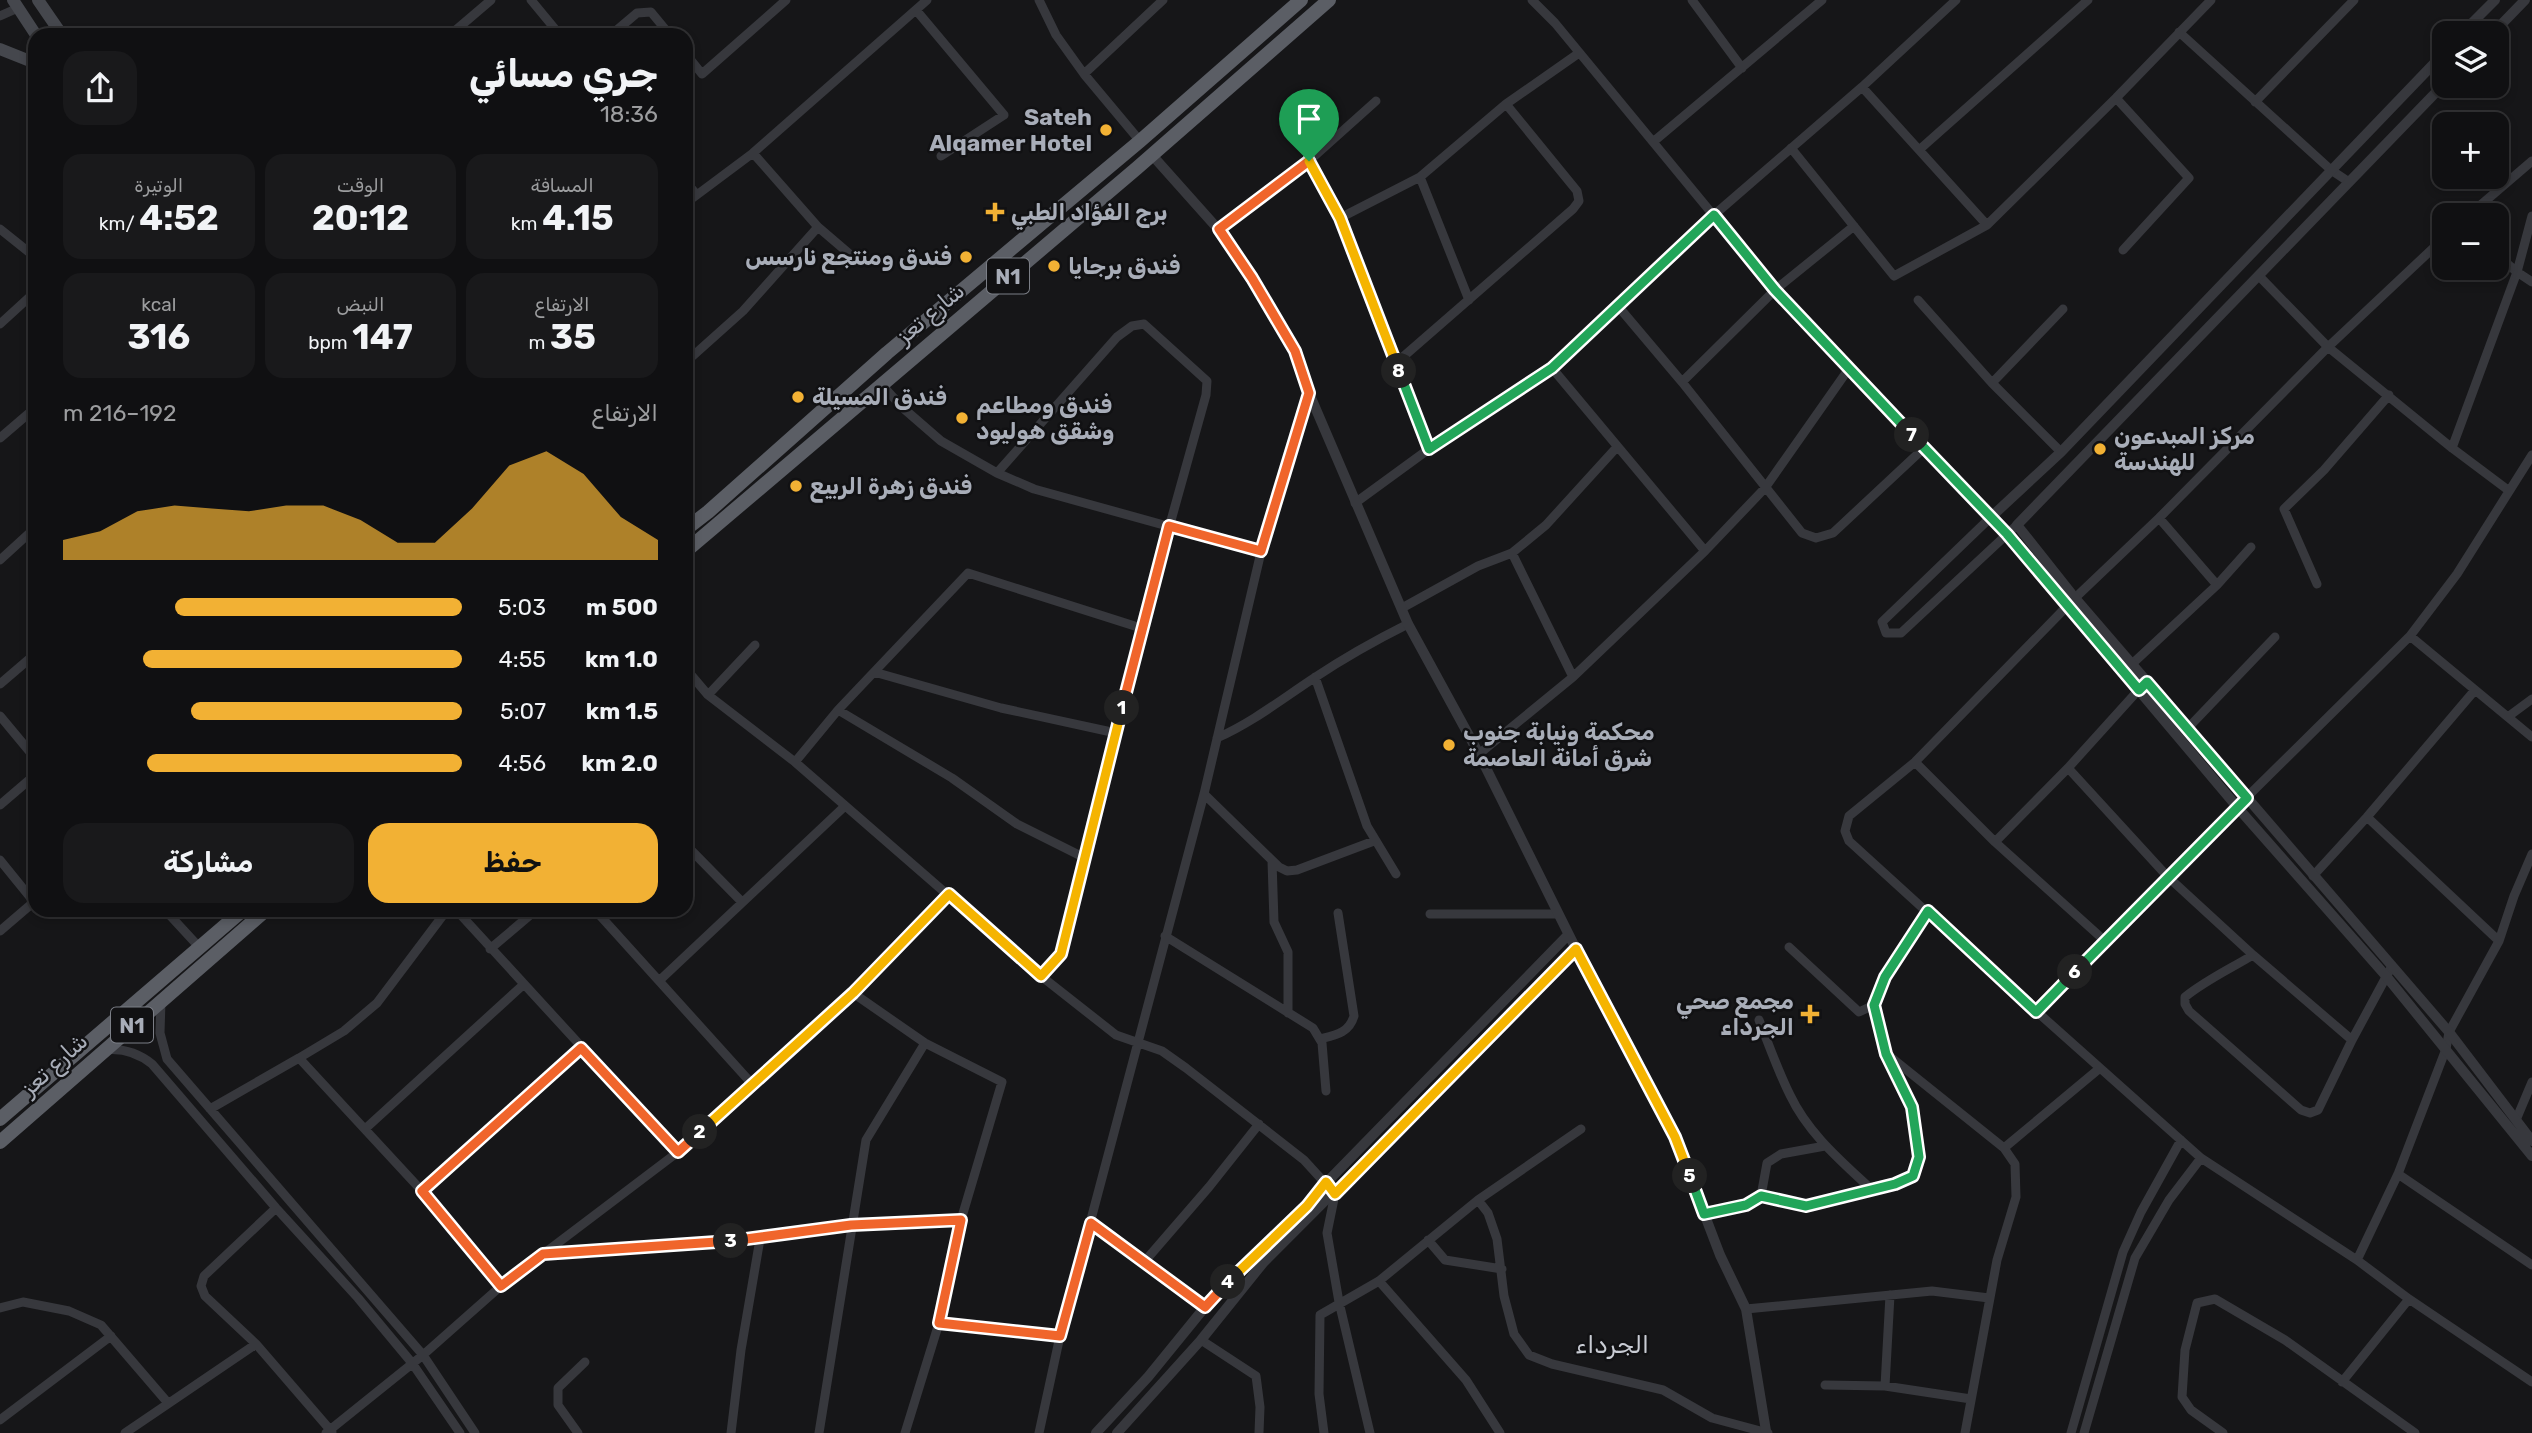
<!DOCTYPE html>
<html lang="ar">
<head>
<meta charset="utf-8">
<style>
  body { margin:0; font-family:Rubik,"Noto Sans Arabic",sans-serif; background:#19191b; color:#f1f3f6; direction:rtl; height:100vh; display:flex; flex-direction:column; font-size:26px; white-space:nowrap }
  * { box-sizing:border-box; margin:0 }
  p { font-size:23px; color:#9c9d9f }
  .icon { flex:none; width:38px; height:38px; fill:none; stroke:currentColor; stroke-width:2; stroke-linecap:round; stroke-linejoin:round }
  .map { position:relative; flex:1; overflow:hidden; direction:ltr }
  .drawer { position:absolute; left:28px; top:28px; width:665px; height:889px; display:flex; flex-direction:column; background:#101012; border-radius:21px; box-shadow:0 4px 10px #0003,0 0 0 2px #303032; direction:rtl }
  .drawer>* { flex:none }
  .controls { position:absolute; left:2432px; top:21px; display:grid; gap:14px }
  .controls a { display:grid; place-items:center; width:77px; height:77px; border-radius:14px; background:#101012; box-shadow:0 4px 10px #0003,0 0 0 2px #303032; font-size:35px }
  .pin { position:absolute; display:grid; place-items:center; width:60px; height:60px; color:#fff; margin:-72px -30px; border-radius:50% 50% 50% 0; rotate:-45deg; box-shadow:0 0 7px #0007 }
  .pin .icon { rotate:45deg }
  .km { position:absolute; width:35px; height:35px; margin:-18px; border-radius:50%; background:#222; color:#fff; font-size:19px; line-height:35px; text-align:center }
  .round { display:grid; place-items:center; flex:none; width:74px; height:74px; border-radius:21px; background:#19191b }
  .head { display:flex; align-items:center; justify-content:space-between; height:119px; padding:0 35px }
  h1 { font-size:38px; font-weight:700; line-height:52px }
  .stats { display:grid; grid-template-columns:repeat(3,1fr); gap:10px; height:119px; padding:7px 35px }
  .stats div { display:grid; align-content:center; border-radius:18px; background:#19191b; text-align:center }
  .stats b { font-size:35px; font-weight:700 }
  .stats small { font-size:19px; font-weight:400 }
  .stats p { font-size:19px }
  .chart { height:196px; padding:14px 35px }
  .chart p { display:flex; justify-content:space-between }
  .chart svg { width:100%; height:126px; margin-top:7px; fill:#f2b134; opacity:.7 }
  .action { display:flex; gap:14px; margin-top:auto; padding:14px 35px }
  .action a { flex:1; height:80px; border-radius:21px; background:#f2b134; color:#111; font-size:28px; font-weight:700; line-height:80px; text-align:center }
  .action a+a { background:#19191b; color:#f1f3f6 }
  ul { padding:0 35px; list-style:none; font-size:23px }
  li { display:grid; grid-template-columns:112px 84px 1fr; align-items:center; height:52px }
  li i { height:18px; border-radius:9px; background:#f2b134 }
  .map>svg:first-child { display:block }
</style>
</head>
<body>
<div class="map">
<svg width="2532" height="1433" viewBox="0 0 2532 1433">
  <rect width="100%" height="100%" fill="#161618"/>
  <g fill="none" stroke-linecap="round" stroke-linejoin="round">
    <!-- minor -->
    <path stroke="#37383d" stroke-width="9" d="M531 0 560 35
      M1039 0 1056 35 1084 74 1140 141
      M1692 0 1742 68
      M916 10 1004 115 941 156
      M0 16 18 8
      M2179 32 2331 170 2349 182
      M450 35 491 0
      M611 35 637 13 651 12 670 35
      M686 54 702 74 786 0
      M1084 74 1163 0
      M1862 87 1987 225 2116 98 2211 0
      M2116 98 2189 178 2123 250
      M2255 102 2354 0
      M1653 142 1822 0
      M1791 148 1894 276 1987 225
      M1919 150 2088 0
      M753 153 818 227 853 257
      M1309 161 1376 101
      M1420 177 1469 300
      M686 182 696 194
      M686 203 753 153 927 0
      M2469 215 2532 161
      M2532 216 2517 272 2532 282
      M1340 218 1420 177 1506 104 1579 53
      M0 229 35 257
      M1218 229 1309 161 1340 218 1429 449
      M2445 237 2328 347 2159 518 2075 598 1915 762 1849 816 1845 831 1849 841 2017 994 2201 1158 2357 1260 2409 1299 2532 1382
      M2259 276 2328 347 2452 448 2508 490
      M1918 300 1992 383 2061 452
      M1617 305 1682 382 1802 533 1816 538 1833 533 1924 448
      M0 324 35 292
      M686 362 743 311 818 227
      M1396 363 1573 209 1579 201 1577 191 1506 104
      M1850 367 1990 518 1882 622 1886 633H1901L2017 525
      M1552 368 1705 551
      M1682 382 1775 290 1854 226
      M1992 383 2063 309
      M882 385 903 408 941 441 997 473 1034 489 1261 552
      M0 438 35 408
      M2452 448 2517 272 2497 255
      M997 473 1117 337 1132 326 1144 324 1207 381 1206 395 1141 628 1061 954 1041 976
      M1355 503 1429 449 1552 368 1714 215 1862 87 1956 0
      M1512 553 1573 677
      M0 560 35 528
      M2317 584 2284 509 2324 470 2389 395
      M2217 585 2251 547
      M1402 608 1478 566 1512 553 1546 525 1617 447
      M2410 636 2532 737
      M2132 664 2217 585 2159 518
      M686 669 708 695 795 762 1041 976 1116 1035 1162 1051 1186 1068 1304 1160 1335 1194 1327 1233 1339 1302 1370 1433
      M874 672 1001 708 1116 733
      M1315 677 1367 826 1396 874
      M0 684 35 654
      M708 695 755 645
      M838 710 952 778 1017 824 1085 858
      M0 716 35 758
      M2509 716 2532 699
      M2187 729 2275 637
      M1217 738C1253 722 1282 699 1314 678 1344 658 1376 640 1408 624
      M1479 754 1573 677 1705 551 1765 488 1850 367 1775 290 1555 23 1532 0
      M795 762 838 710 968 573 1141 628
      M1915 762 1995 842 2068 768 2167 876 2253 955
      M2068 768 2143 685
      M1204 794 1279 867 1287 871 1297 870 1374 841
      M0 805 35 775
      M2367 817 2499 941
      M1995 842 2105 941
      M686 845 742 902
      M0 860 34 902
      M1272 861 1274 922 1288 952V1013
      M2313 876 2367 817 2475 690
      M165 910 200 948
      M454 910 459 913 678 1152
      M595 910 753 1085
      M1430 914H1558
      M0 931 35 901
      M1165 936 1313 1028 1322 1043 1326 1091
      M1789 947 1859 1012 1874 1005
      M490 949 536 910
      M660 980 845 806
      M853 993 925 1043 1002 1082 961 1220 939 1323 905 1433
      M161 1001 160 1033 167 1059 423 1355 475 1433
      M2036 1012 2167 876 2410 636 2457 574 2532 455
      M1759 1020C1769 1045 1778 1071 1790 1095 1808 1133 1840 1160 1870 1188
      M1320 1039C1336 1035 1349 1033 1354 1016L1338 913
      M2352 1040 2253 955C2230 969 2206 980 2185 997V1004L2189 1011 2301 1110 2310 1113 2318 1110 2352 1040 2392 966
      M105 1050C123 1048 138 1053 152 1064L276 1208 358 1298 412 1363 460 1433
      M1888 1055 2004 1148 2015 1164 2016 1197 1997 1260 1965 1433
      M299 1058 344 1031 377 1003 444 914 449 910
      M210 1109 299 1058 422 1191 501 1286
      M2516 1120 2532 1082
      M365 1129 523 985
      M2004 1148 2100 1068
      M2398 1174 2532 1265
      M422 1191 581 1048
      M1761 1196 1806 1206 1895 1184 1913 1176 1918 1157 1912 1107 1886 1054 1874 1005 1885 977 1928 911
      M1478 1200 1488 1213 1497 1239 1504 1296 1514 1334 1529 1355 1552 1364 1663 1390 1712 1418 1768 1433
      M276 1208 204 1276 201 1286 205 1296 256 1344 332 1432
      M1705 1214 1746 1205 1761 1196 1767 1163 1781 1154 1825 1146
      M1091 1223 1205 1307
      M1428 1240 1445 1260 1502 1269
      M545 1254 760 1239 851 1225 961 1220
      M2357 1260 2398 1174 2446 1049 2449 1032 2499 941 2514 896 2532 854
      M1145 1261 1209 1187 1259 1124
      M1379 1281 1466 1380 1500 1433
      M0 1308 23 1302 69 1311 101 1325 168 1403
      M1746 1309 1932 1291 1989 1298
      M939 1323 1060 1336
      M1201 1340 1256 1376 1260 1407 1259 1433
      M2342 1382 2409 1299
      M1825 1385 1885 1386 1971 1399
      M1885 1386 1890 1295
      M0 1420 111 1336
      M125 1433 256 1344
      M326 1433 423 1355 501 1286 678 1152 853 993 949 894
      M578 1433 558 1405V1388L585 1362
      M731 1433 741 1350 760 1239
      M819 1433 866 1140 925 1043
      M1039 1433 1060 1336 1204 794 1261 552 1309 393
      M1324 1433 1319 1394 1320 1315 1379 1281 1478 1200 1581 1129
      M2071 1433 2123 1252 2141 1212 2181 1140
      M2084 1433 2135 1258 2169 1200 2201 1158
      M2223 1433 2191 1410 2182 1397 2185 1350 2197 1303 2215 1299 2285 1340 2415 1433"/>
    <!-- tertiary -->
    <path stroke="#37383d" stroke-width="10" d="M2462 33 2495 0
      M2493 33 2525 0
      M2445 52 2061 452 1990 518 2007 534 2238 808 2386 976 2532 1156
      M2445 83 2017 525 2075 598 2449 1032 2532 1141
      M1152 155 1218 229 1252 278 1295 351 1309 393 1408 624 1479 754 1576 949 1675 1137 1720 1255 1746 1309 1766 1431
      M1096 1433 1148 1377 1205 1307 1246 1264 1307 1206 1326 1183 1568 935
      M1117 1433 1201 1340 1263 1263 1576 949"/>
    <!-- secondary -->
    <path stroke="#45474d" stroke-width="12" d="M13 0 36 35
      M38 0 62 35
      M0 49 35 63"/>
    <!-- trunk -->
    <path stroke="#5b5e65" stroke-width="14" d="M686 529 708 512 887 353 1140 141 1301 0
      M686 551 1137 168 1329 0
      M0 1119 243 910
      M0 1142 266 910"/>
  </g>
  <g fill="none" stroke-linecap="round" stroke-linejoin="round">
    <defs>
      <path id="split-1" d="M1122 708 1169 526 1261 551 1309 393 1295 351 1252 278 1219 229 1309 161"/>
      <path id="split-2" d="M700 1132 853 993 949 894 1041 976 1061 954 1122 708"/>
      <path id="split-3" d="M700 1132 678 1152 581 1048 422 1191 501 1286 543 1254 731 1241"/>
      <path id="split-4" d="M731 1241 851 1225 961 1220 939 1323 1060 1336 1091 1223 1205 1307 1228 1282"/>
      <path id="split-5" d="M1228 1282 1307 1206 1326 1182 1335 1194 1576 949 1675 1137 1690 1176"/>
      <path id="split-6" d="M1690 1176 1704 1214 1746 1205 1761 1196 1806 1206 1895 1184 1913 1176 1919 1157 1912 1107 1886 1054 1874 1005 1885 977 1928 911 2036 1012 2075 972"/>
      <path id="split-7" d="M1912 435 2007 534 2139 690 2147 682 2247 798 2075 972"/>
      <path id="split-8" d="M1399 371 1429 449 1552 368 1714 215 1775 290 1912 435"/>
      <path id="split-9" d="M1309 161 1340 218 1399 371"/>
    </defs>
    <!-- split-1 casing -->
    <use href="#split-1" stroke="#fff" stroke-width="14"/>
    <!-- split-2 casing -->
    <use href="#split-2" stroke="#fff" stroke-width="14"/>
    <!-- split-3 casing -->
    <use href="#split-3" stroke="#fff" stroke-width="14"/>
    <!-- split-4 casing -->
    <use href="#split-4" stroke="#fff" stroke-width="14"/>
    <!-- split-5 casing -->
    <use href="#split-5" stroke="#fff" stroke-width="14"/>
    <!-- split-6 casing -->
    <use href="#split-6" stroke="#fff" stroke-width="14"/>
    <!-- split-7 casing -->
    <use href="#split-7" stroke="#fff" stroke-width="14"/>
    <!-- split-8 casing -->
    <use href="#split-8" stroke="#fff" stroke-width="14"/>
    <!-- split-9 casing -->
    <use href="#split-9" stroke="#fff" stroke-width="14"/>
    <!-- split-1 -->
    <use href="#split-1" stroke="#f0652b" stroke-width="9"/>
    <!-- split-2 -->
    <use href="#split-2" stroke="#f5b400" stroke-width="9"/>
    <!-- split-3 -->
    <use href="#split-3" stroke="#f0652b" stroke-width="9"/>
    <!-- split-4 -->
    <use href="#split-4" stroke="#f0652b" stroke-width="9"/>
    <!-- split-5 -->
    <use href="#split-5" stroke="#f5b400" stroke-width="9"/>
    <!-- split-6 -->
    <use href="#split-6" stroke="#22a559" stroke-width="9"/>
    <!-- split-7 -->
    <use href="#split-7" stroke="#22a559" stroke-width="9"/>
    <!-- split-8 -->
    <use href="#split-8" stroke="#22a559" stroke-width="9"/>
    <!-- split-9 -->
    <use href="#split-9" stroke="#f5b400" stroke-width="9"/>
  </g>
  <!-- markers -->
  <g fill="#f2b134" stroke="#111113" stroke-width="2.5">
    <circle cx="1106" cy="130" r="7"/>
    <path d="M991.5 201.5h7v7h7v7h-7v7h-7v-7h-7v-7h7z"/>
    <circle cx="966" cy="257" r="7"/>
    <circle cx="1054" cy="266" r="7"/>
    <circle cx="798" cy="397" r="7"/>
    <circle cx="962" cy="418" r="7"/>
    <circle cx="2100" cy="449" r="7"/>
    <circle cx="796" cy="486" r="7"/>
    <circle cx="1449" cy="745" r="7"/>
    <path d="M1806.5 1003.5h7v7h7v7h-7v7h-7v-7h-7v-7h7z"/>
  </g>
  <g text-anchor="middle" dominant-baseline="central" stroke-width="5" stroke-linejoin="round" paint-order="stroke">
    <!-- shield labels -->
    <g fill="#111113" stroke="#7b7e86" stroke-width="2">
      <rect x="987" y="258.5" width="42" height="35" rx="5"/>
      <rect x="111" y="1007.5" width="42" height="35" rx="5"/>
    </g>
    <g font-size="21" font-weight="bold" fill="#a8adb8">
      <text x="1008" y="276">N1</text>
      <text x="132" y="1025">N1</text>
    </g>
    <!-- poi labels -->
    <g font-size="23" font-weight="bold" fill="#a8adb8" stroke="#111113" text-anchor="start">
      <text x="1092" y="117" text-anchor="end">Sateh<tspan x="1092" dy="26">Alqamer Hotel</tspan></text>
      <text x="1011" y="212">برج الفؤاد الطبي</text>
      <text x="952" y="257" text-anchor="end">فندق ومنتجع نارسس</text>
      <text x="1068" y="266">فندق برجايا</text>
      <text x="812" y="397">فندق المسيلة</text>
      <text x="976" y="405">فندق ومطاعم<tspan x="976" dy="26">وشقق هوليود</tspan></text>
      <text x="2114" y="436">مركز المبدعون<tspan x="2114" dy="26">للهندسة</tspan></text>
      <text x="810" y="486">فندق زهرة الربيع</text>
      <text x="1463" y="732">محكمة ونيابة جنوب<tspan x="1463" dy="26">شرق أمانة العاصمة</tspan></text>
      <text x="1794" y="1001" text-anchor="end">مجمع صحي<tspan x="1794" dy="26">الجرداء</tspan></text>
    </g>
    <!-- street labels -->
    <g font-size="23" fill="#a8adb8" stroke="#111113">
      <text transform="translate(930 313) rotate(-40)">شارع تعز</text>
      <text transform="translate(54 1064) rotate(-42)">شارع تعز</text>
    </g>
    <!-- neighbourhood labels -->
    <g font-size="24" fill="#c9ccd4" stroke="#111113">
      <text x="1612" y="1345">الجرداء</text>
    </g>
  </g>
</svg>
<div class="controls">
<a><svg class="icon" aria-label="layers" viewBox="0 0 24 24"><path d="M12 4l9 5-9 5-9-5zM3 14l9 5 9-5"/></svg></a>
<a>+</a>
<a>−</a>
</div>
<div class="pin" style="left:1309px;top:161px;background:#1e9e55"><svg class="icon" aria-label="arrive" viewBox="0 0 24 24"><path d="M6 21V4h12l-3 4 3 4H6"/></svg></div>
<b class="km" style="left:1122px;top:708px">1</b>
<b class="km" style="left:700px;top:1132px">2</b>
<b class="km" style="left:731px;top:1241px">3</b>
<b class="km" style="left:1228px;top:1282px">4</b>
<b class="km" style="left:1690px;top:1176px">5</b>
<b class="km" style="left:2075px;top:972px">6</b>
<b class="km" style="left:1912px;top:435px">7</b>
<b class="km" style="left:1399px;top:371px">8</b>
<section class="drawer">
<div class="head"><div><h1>جري مسائي</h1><p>18:36</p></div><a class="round"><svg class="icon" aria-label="share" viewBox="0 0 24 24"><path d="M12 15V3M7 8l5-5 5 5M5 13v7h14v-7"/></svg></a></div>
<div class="stats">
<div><p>المسافة</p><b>4.15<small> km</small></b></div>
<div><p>الوقت</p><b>20:12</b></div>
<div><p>الوتيرة</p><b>4:52<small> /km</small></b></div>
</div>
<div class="stats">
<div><p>الارتفاع</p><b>35<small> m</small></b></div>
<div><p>النبض</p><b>147<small> bpm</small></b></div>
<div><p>kcal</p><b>316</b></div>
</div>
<div class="chart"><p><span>الارتفاع</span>192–216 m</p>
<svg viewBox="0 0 160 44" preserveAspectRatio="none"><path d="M0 44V37L10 34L20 27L30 25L40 26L50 27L60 25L70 25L80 30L90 38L100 38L110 26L120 11L130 6L140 14L150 29L160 37V44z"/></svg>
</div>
<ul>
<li><b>500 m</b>5:03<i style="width:72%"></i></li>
<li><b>1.0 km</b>4:55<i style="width:80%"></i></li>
<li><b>1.5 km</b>5:07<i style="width:68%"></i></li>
<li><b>2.0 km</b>4:56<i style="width:79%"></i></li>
</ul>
<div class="action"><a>حفظ</a><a>مشاركة</a></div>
</section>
</div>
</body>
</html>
